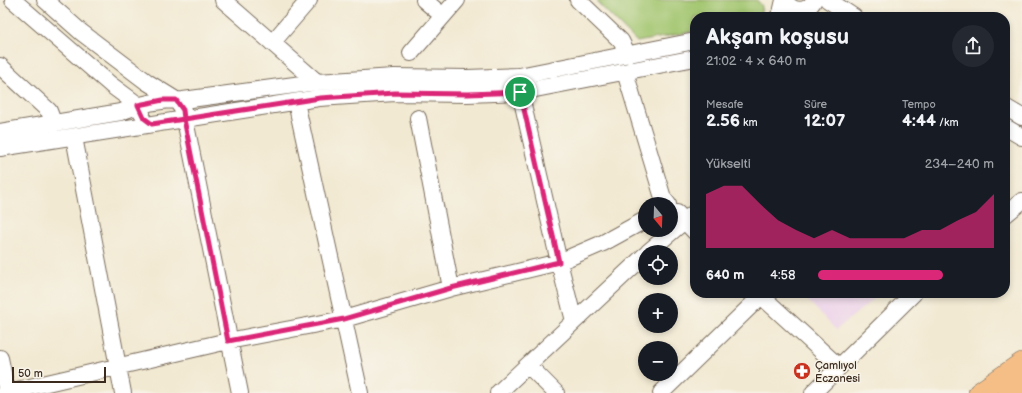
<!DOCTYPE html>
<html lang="tr">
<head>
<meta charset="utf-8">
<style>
  body { margin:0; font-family:"Balsamiq Sans",sans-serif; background:#242831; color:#f1f3f6; height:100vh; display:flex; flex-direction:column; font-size:15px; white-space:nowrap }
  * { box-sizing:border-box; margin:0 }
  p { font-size:13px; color:#9ea1a6 }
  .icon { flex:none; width:22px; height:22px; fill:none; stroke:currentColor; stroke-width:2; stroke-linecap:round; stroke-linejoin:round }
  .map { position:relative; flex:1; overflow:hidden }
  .details { position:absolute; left:690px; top:12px; width:320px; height:286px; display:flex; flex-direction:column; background:#171b24; border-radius:16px; box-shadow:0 2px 6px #0003 }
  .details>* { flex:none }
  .needle { width:26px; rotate:161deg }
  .buttons { position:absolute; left:638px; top:197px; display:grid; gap:8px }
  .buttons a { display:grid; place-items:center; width:40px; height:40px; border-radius:50%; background:#171b24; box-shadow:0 2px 6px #0003; font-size:20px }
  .scale { position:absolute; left:12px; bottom:10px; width:94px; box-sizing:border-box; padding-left:4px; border:2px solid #3b2a1e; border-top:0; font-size:11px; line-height:14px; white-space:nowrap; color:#3b2a1e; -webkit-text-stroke:3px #f7f3e8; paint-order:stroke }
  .pin { position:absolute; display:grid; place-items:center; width:34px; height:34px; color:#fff; margin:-17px; border:2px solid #fff; border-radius:50%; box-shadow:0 1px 4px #0007 }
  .round { display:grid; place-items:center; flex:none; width:42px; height:42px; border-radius:21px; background:#242831 }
  .headline { display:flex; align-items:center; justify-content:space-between; height:68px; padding:0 16px }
  h1 { font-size:22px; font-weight:700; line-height:30px }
  .metrics { display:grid; grid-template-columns:repeat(3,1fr); gap:6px; height:68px; padding:4px 16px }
  .metrics div { display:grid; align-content:center }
  .metrics b { font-size:17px; font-weight:700 }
  .metrics small { font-size:11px; font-weight:400 }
  .metrics p { font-size:11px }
  .chart { height:112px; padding:8px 16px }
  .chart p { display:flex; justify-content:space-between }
  .chart svg { width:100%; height:72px; margin-top:4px; fill:#db2777; opacity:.7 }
  ul { padding:0 16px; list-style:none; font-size:13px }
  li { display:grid; grid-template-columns:64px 48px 1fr; align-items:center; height:30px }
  li i { height:10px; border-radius:5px; background:#db2777 }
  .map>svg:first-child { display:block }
</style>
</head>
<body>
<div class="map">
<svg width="1022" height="393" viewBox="0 0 1022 393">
  <rect width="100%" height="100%" fill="#f7f3e8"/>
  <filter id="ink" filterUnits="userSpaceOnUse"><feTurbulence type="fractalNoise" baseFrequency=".025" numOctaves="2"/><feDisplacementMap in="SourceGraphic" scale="8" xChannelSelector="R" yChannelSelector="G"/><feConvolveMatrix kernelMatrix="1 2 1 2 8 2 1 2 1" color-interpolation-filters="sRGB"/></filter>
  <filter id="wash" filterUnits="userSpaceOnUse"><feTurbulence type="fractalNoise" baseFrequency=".012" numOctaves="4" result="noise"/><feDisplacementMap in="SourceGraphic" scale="16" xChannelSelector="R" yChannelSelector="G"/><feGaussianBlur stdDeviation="0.9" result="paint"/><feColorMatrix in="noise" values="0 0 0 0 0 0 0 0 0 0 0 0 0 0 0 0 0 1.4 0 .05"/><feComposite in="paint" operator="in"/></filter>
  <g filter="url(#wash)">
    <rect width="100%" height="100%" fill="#f2e9d2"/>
    <!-- built -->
    <path fill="#ecd1ea" d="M801 293H881L836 330Z"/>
    <!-- park -->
    <path fill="#a3c66f" stroke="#6f7846" d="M599 0H757L762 6 761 12 754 17H695V31L637 42 597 2Z"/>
  </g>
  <g filter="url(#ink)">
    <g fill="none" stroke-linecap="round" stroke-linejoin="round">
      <defs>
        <path id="minor" d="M13 0 111 85 138 105 142 113
          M45 0 81 32 147 82 176 100 183 110 240 393
          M223 0 317 82
          M424 0 443 16
          M578 0 621 41 628 55
          M785 0C792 13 808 13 814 0
          M828 0 854 17
          M778 17 781 13 784 0
          M272 43 309 0
          M411 53 457 0
          M0 66 49 111 54 124
          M625 72 663 198 668 204
          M520 92 559 262 574 321
          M296 102 360 393
          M1005 107 1022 117
          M418 118 451 288
          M1005 127 1022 137
          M0 132 121 112C142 103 159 100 183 100L317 82 394 77 467 78 519 76 695 41
          M74 137 123 393
          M0 148 319 98 395 93 467 94 520 92 695 58
          M677 213 695 232
          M1005 215 1022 201
          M648 252 695 212
          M758 293 839 367
          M0 358 7 393
          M528 365 556 393
          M4 393 228 341 344 319 451 288 559 262 603 243 645 220
          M498 393 645 255
          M661 393 761 296
          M813 393 914 293"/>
        <path id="major" d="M979 393 1022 363
          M1009 393 1022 384"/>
      </defs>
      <!-- minor casing -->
      <use href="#minor" stroke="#7b6d5d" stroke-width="18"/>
      <!-- major casing -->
      <use href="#major" stroke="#7b6d5d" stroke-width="22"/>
      <!-- minor -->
      <use href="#minor" stroke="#fff" stroke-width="16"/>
      <!-- major -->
      <use href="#major" stroke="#f6be87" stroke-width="21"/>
    </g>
  </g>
  <g fill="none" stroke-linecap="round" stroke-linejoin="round" filter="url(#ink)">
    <defs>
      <path id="route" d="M520 92 468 94 395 93 320 98 152 124 144 118 138 105 163 100H176L183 110 184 119 228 341 344 319 451 288 559 262 520 92"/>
    </defs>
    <!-- route casing -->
    <use href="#route" stroke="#fff" stroke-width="8"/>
    <!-- route -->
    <use href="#route" stroke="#db2777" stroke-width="5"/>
  </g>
  <!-- icons -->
  <defs>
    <symbol id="pharmacy-disc" viewBox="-11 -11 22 22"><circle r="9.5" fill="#c8321e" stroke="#f7f3e8"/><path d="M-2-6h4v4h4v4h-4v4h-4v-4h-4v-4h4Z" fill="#fff"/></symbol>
  </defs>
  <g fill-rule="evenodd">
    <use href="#pharmacy-disc" x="792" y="361" width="20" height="20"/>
  </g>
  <g text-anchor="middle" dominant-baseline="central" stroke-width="3" stroke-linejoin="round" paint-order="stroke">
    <!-- poi labels -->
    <g font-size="11" fill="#3b2a1e" stroke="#f7f3e8" text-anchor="start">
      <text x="815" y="365">Çamlıyol<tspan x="815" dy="13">Eczanesi</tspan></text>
    </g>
  </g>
</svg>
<div class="buttons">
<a><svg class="needle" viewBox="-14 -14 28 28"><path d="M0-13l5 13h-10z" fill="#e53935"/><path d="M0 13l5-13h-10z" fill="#9ea1a6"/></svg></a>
<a><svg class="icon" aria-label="locate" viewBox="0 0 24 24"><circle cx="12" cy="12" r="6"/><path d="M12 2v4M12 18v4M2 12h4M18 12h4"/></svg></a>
<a>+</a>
<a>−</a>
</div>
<div class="scale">50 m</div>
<div class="pin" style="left:520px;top:92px;background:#1e9e55"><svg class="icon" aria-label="arrive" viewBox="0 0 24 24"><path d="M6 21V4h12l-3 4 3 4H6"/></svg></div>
<section class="details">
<div class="headline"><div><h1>Akşam koşusu</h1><p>21:02 · 4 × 640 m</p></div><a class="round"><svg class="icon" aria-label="share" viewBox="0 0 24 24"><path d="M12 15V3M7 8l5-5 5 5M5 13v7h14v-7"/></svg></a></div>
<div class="metrics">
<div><p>Mesafe</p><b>2.56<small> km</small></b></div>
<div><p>Süre</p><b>12:07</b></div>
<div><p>Tempo</p><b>4:44<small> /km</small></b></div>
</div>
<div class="chart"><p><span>Yükselti</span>234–240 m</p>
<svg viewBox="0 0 160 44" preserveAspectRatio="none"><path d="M0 44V11L10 6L20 6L30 17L40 27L50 33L60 38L70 33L80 38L90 38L100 38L110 38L120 33L130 33L140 27L150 22L160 11V44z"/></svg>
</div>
<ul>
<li><b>640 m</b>4:58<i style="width:71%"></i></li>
</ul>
</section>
</div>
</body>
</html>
